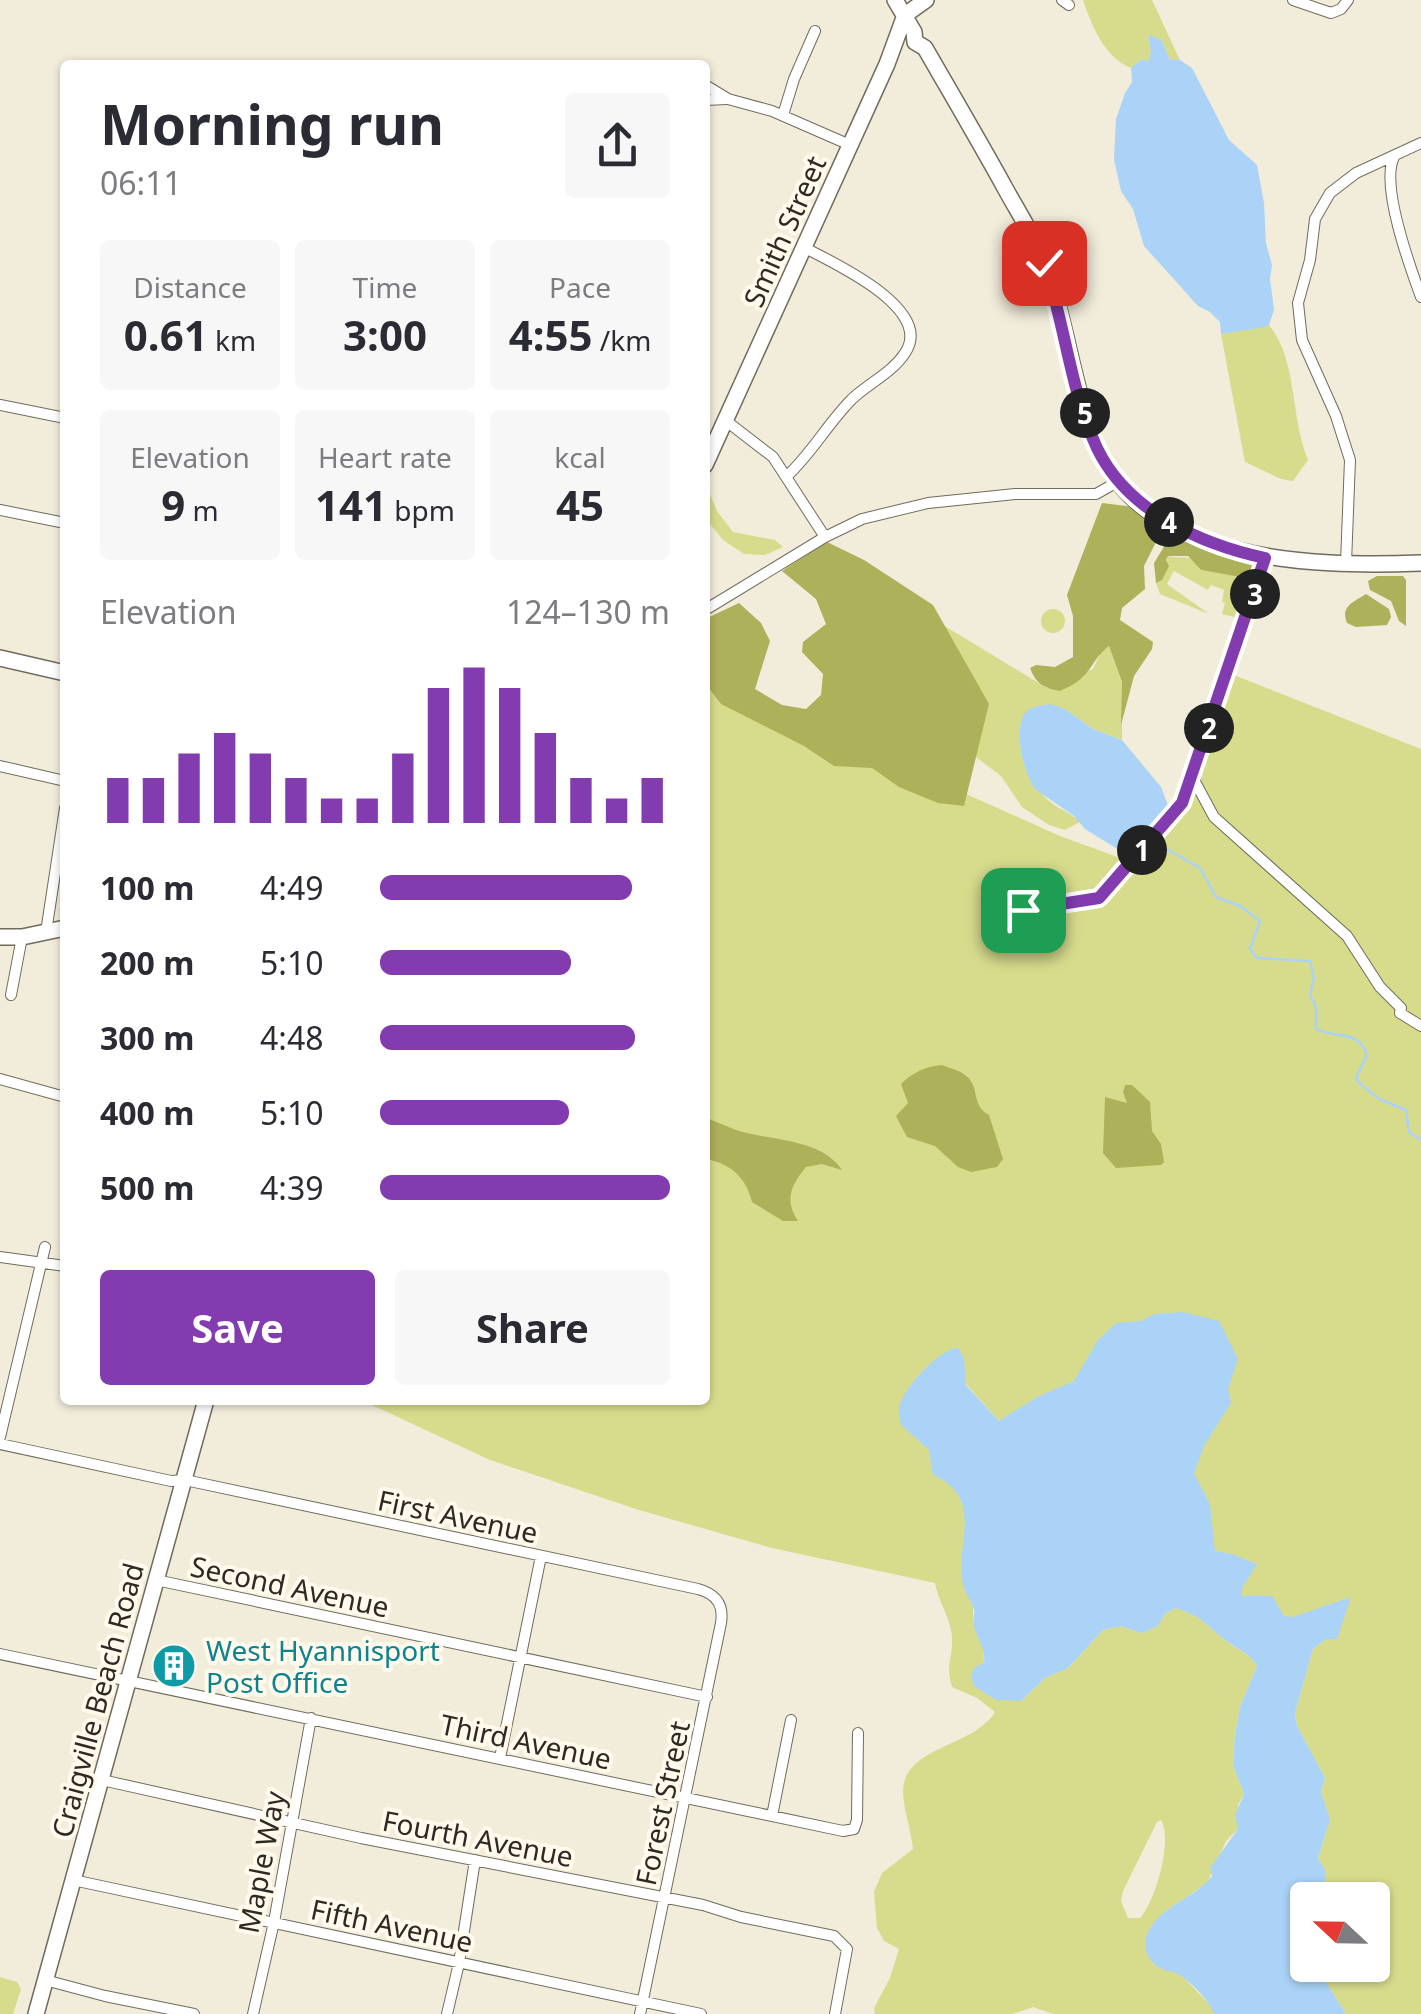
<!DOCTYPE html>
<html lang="en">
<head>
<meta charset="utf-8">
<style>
  body { margin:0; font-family:"Noto Sans",sans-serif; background:#f7f7f7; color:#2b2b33; height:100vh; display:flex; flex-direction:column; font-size:38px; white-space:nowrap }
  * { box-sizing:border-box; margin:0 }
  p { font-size:32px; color:#7c7c81 }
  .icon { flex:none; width:55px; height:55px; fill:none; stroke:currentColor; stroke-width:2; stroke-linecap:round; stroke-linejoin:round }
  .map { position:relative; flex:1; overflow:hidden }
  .details { position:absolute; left:60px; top:60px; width:650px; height:1345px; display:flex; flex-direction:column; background:#fff; border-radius:10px; box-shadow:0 2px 8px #0004 }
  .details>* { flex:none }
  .needle { width:65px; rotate:292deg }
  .fabs { position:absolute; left:1290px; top:1882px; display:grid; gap:20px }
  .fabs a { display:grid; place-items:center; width:100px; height:100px; border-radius:10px; background:#fff; box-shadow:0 2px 8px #0004; font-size:50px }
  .pin { position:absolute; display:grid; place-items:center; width:85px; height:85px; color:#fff; margin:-42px; border-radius:20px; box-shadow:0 5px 15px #0006 }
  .km { position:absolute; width:50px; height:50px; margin:-25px; border-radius:50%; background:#222; color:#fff; font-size:28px; line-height:50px; text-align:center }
  .round { display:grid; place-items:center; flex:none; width:105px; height:105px; border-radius:10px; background:#f7f7f7 }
  .overview { display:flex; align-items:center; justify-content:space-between; height:170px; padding:0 40px }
  h1 { font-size:55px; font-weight:700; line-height:75px }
  .metrics { display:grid; grid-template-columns:repeat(3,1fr); gap:15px; height:170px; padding:10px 40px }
  .metrics div { display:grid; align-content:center; border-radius:10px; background:#f7f7f7; text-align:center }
  .metrics b { font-size:42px; font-weight:700 }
  .metrics small { font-size:28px; font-weight:400 }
  .metrics p { font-size:28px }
  .chart { height:280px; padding:20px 40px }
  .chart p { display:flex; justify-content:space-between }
  .chart svg { width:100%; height:180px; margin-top:10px; stroke:#823caf; stroke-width:6 }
  .primary-button { display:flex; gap:20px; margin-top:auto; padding:20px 40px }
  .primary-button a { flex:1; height:115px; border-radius:10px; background:#823caf; color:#fff; font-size:40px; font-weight:700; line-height:115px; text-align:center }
  .primary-button a+a { background:#f7f7f7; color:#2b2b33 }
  ul { padding:0 40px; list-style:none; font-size:32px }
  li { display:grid; grid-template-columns:160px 120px 1fr; align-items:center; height:75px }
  li i { height:25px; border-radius:12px; background:#823caf }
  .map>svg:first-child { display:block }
</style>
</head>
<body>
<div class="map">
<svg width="1421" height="2014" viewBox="0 0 1421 2014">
  <rect width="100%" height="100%" fill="#f2ecdb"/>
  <!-- green -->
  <path fill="#d7dc8d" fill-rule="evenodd" d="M1083 0H1152L1180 60H1170L1162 41 1148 37 1151 51 1148 63 1142 59 1131 68C1104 57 1092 26 1083 0Z
    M1269 325C1298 361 1290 417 1308 460L1293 481 1281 479 1245 462 1221 334Z
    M705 492 710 494 717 511 733 532 775 540 783 547 765 555 744 554 723 540 705 518Z
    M825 545 943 625 1047 688 1093 669 1101 652 1109 646 1122 682V740L1093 729 1065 709 1023 718C1017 754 1024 781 1053 804 1062 810 1072 814 1080 822L1065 830 1049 825 1022 807 1001 776 968 751 929 699 785 568 789 561Z
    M1168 556C1187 560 1188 551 1201 570L1241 577 1251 587 1243 615 1234 617 1222 614 1225 603 1222 602 1224 590 1211 585 1208 590 1174 571 1167 584 1209 614 1160 594 1156 583C1169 579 1164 565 1168 556Z
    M1041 621a12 12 0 1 1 24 0a12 12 0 1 1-24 0Z
    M1234 675 1421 749V2014H1346L1315 1965H1372V1900H1311C1323 1884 1329 1877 1318 1858L1330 1820 1321 1791 1325 1778 1297 1726 1295 1713 1313 1649 1326 1639 1242 1596 1241 1588 1074 1381 1049 1393 1023 1416 999 1421 966 1384V1379L953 1478 966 1509 974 1625 983 1642 984 1663 1021 1701 1045 1678 1068 1668 1103 1630 1121 1626 1141 1633 1157 1627 1166 1613 1176 1608C1205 1618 1204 1623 1225 1640 1237 1650 1248 1651 1257 1666L1240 1707 1235 1735 1233 1765 1244 1794 1238 1805V1829L1226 1841 1207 1883 1165 1912 1146 1938 1212 2007 1214 2014H1053L1033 2007 1012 2014H875L874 2008 890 1978 899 1949 884 1941 877 1928 874 1892 882 1873 913 1849C911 1831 904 1811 903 1793 902 1746 973 1748 995 1712L977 1698 952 1687C945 1663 953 1660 952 1638 952 1621 938 1601 935 1583L772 1548 639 1510 490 1460 361 1400H705V677L1060 836 1126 860 1177 805 1189 779 1203 763ZM1161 1820C1173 1840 1156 1900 1140 1918H1128L1121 1901 1123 1891 1157 1822Z
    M0 1977 17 1982 21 1989 13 2014H0Z"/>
  <!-- forest -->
  <path fill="#adb15a" d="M1102 503 1134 507 1164 526 1144 566 1145 589 1122 608 1120 620 1153 642 1152 649 1134 676 1121 725 1122 682 1109 646C1088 662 1094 677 1060 691 1044 688 1036 684 1030 668L1036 665 1055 667 1073 657V616L1067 595Z
    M1173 532 1217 555 1254 565 1251 587 1240 577 1201 570 1188 556H1168L1166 560 1169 566 1162 580 1156 583 1154 563Z
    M827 542 864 560 933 605 989 704 964 806 938 803 899 787 872 768 834 766 804 746 721 704 705 683V619L739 603 761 623 770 641 755 689 782 705 806 709 821 695 823 674 802 652 803 642 826 624 816 599 782 571Z
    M1377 576H1403L1406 580V626L1399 621 1391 601 1370 590 1368 581Z
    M1366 594 1389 609 1391 617 1387 625 1356 627 1347 623C1340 606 1354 602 1366 594Z
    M942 1065C949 1068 959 1070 965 1075 981 1086 970 1105 989 1115L1003 1159 997 1167 971 1172 958 1167 935 1146 907 1137 896 1116 908 1103 901 1084C912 1073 926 1066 942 1065Z
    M1125 1085H1132L1150 1102 1152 1131 1161 1144 1164 1162 1161 1165 1116 1168 1103 1153 1105 1097 1127 1103 1123 1092Z
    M705 1117C715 1121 725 1126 736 1130 769 1141 821 1138 842 1170L822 1164 806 1167C791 1185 784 1200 798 1221H783L752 1202C746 1177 730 1163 705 1159Z"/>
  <!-- water -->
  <path fill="#aad3f7" d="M1151 35 1162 41 1170 60H1180L1192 68 1229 140 1257 165 1264 203 1266 243 1272 265 1270 279 1274 310 1269 325 1265 327 1221 334 1220 322 1210 312 1198 306 1144 246 1133 209 1121 191 1114 159 1116 119 1125 93 1132 82 1131 68 1142 59 1148 62 1151 51 1148 37Z
    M1051 704 1065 709 1093 729 1122 740 1161 787 1168 805 1159 823 1135 851 1124 853 1085 829 1074 816 1035 789C1024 774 1011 726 1027 711 1033 706 1044 705 1051 704Z
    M1183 1312 1219 1321 1238 1359 1228 1389 1231 1403 1204 1446 1194 1473 1210 1504 1215 1551 1232 1554 1257 1564 1242 1588V1596H1272L1284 1616 1293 1617 1351 1597 1337 1639H1326L1313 1649 1295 1713 1297 1726 1325 1778 1321 1791 1330 1820 1318 1858 1325 1870V1880L1300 1913C1302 1931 1308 1947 1308 1965H1315L1346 2014H1214C1210 2001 1190 1981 1178 1974 1174 1971 1169 1972 1164 1970 1148 1964 1141 1947 1148 1932 1161 1905 1196 1898 1212 1876L1210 1868 1238 1829 1235 1815 1244 1794 1233 1765 1235 1735 1240 1707 1257 1666C1248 1651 1238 1650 1225 1640 1205 1624 1203 1617 1176 1608L1166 1613 1157 1627 1141 1633 1121 1626 1103 1630 1068 1668 1045 1678 1021 1701 996 1700 974 1686 971 1676 975 1667 984 1663C986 1647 977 1640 974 1626 973 1620 975 1615 974 1610 972 1602 967 1596 964 1588 952 1548 988 1499 933 1475L929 1450 901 1425C900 1419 898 1414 899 1409 901 1390 940 1348 958 1348L964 1358 966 1385 999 1421 1037 1397 1074 1381 1098 1340 1116 1323 1141 1321 1154 1314Z"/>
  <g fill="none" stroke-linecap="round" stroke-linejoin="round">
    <!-- stream -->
    <path stroke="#aad3f7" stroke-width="2.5" d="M1153 841 1200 868 1216 897 1240 906 1260 921 1250 949 1257 958 1310 961 1314 978 1310 995 1316 1007V1029C1335 1039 1359 1029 1367 1055L1356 1078 1358 1082 1379 1099 1406 1110 1409 1132 1421 1140"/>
    <defs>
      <path id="street" d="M1062 0 1069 5
        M1293 0 1331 13 1341 9 1348 0
        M705 85 728 99 772 111 850 145
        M705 100 727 99
        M783 115 794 79 815 31
        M1394 157C1380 185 1410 267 1421 297
        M0 405 65 418
        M725 420 773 457 825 537
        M787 476C812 453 828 423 852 399 869 383 892 373 905 353 935 309 834 263 803 247
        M0 510 65 523
        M1346 563 1350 460 1336 416 1302 340 1298 303 1310 260 1315 219 1330 193 1356 173 1421 143
        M705 610 825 537 862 519 928 503 1015 494H1096L1119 481
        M0 766 65 781
        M1193 778 1214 817 1347 936 1380 987 1401 1008 1400 1013 1421 1026
        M1009 924C1030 899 1067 906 1097 899L1182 803 1265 558
        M46 932 65 808
        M11 995 22 937
        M0 1079 65 1097
        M0 1257 65 1266
        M0 1437 45 1247
        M0 1444 171 1481 185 1480 698 1589C716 1594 724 1604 721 1623L640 2014
        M156 1580 707 1697
        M0 1654 843 1831 854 1829 857 1820 858 1733
        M500 1758 541 1556
        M102 1780 361 1838 703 1905 741 1917 834 1936 847 1949 835 2014
        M772 1816 791 1720
        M73 1880 701 2014
        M45 1980 105 1996 194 2014
        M253 2014 274 1922 311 1718
        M447 2014 459 1963 475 1860"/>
      <path id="secondary" d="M895 0 914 32 915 42 925 48C952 95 979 141 1005 188 1018 212 1034 236 1044 262 1066 319 1072 381 1093 438 1140 564 1311 567 1421 563
        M905 15 926 0
        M705 465 887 64 905 15
        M0 658 65 673
        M0 937H22L65 928
        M36 2014 206 1400"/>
    </defs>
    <!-- street casing -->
    <use href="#street" stroke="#716b5c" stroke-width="12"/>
    <!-- secondary casing -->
    <use href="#secondary" stroke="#716b5c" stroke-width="18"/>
    <!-- street -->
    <use href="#street" stroke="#fff" stroke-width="10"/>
    <!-- secondary -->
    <use href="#secondary" stroke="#fff" stroke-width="15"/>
  </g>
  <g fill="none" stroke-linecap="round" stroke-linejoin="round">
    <defs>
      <path id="route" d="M1023 910 1099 898 1182 803 1265 558C1200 544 1127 511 1097 448 1070 390 1065 323 1044 263"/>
    </defs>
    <!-- route casing -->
    <use href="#route" stroke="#fff" stroke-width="20"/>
    <!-- route -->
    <use href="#route" stroke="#823caf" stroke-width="12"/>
  </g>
  <!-- icons -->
  <defs>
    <symbol id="building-disc" viewBox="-11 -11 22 22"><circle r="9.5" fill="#0f9aa8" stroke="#fffaec"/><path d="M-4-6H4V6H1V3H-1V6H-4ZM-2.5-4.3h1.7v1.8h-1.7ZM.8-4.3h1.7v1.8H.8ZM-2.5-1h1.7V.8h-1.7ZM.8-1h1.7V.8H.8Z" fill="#fff"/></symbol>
  </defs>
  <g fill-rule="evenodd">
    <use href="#building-disc" x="149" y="1641" width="50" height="50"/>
  </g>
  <g text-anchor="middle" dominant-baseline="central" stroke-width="8" stroke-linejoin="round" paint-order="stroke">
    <!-- street labels -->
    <g font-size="28" fill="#2c2a23" stroke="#fffaec">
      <text transform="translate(784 231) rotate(-66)">Smith Street</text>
      <text transform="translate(458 1516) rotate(12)">First Avenue</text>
      <text transform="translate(290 1586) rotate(12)">Second Avenue</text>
      <text transform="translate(97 1700) rotate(-75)">Craigville Beach Road</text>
      <text transform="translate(526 1741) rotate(12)">Third Avenue</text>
      <text transform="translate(662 1803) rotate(-78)">Forest Street</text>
      <text transform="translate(478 1838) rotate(11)">Fourth Avenue</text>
      <text transform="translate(261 1862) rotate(-79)">Maple Way</text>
      <text transform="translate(392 1925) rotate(12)">Fifth Avenue</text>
    </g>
    <!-- culture labels -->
    <g font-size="28" fill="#0d838f" stroke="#fffaec" text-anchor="start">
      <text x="206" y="1650">West Hyannisport<tspan x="206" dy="32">Post Office</tspan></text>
    </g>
  </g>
</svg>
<div class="fabs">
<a><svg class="needle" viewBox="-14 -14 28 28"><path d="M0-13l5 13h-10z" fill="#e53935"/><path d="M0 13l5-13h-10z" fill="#7c7c81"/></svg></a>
</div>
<div class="pin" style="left:1023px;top:910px;background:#1e9e55"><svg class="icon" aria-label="arrive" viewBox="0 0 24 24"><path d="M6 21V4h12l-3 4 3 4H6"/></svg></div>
<div class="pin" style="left:1044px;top:263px;background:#d93025"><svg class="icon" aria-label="check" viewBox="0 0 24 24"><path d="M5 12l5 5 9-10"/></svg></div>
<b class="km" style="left:1142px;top:850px">1</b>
<b class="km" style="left:1209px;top:728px">2</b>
<b class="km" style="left:1255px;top:594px">3</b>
<b class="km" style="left:1169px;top:522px">4</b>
<b class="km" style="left:1085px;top:413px">5</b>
<section class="details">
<div class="overview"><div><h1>Morning run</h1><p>06:11</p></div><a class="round"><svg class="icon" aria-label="share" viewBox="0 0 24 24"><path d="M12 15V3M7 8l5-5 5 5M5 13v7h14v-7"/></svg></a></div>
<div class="metrics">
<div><p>Distance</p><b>0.61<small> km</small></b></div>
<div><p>Time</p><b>3:00</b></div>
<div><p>Pace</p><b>4:55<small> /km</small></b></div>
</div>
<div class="metrics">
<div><p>Elevation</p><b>9<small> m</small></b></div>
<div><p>Heart rate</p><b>141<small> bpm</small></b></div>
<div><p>kcal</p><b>45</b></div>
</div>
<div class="chart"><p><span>Elevation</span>124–130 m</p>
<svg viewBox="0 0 160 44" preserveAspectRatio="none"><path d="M5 44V33M15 44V33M25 44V27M35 44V22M45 44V27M55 44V33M65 44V38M75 44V38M85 44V27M95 44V11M105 44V6M115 44V11M125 44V22M135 44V33M145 44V38M155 44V33"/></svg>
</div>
<ul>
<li><b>100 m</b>4:49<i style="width:87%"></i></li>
<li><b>200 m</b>5:10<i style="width:66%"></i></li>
<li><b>300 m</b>4:48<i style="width:88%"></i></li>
<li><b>400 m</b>5:10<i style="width:65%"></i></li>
<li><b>500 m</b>4:39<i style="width:100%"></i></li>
</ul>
<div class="primary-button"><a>Save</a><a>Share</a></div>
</section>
</div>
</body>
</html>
